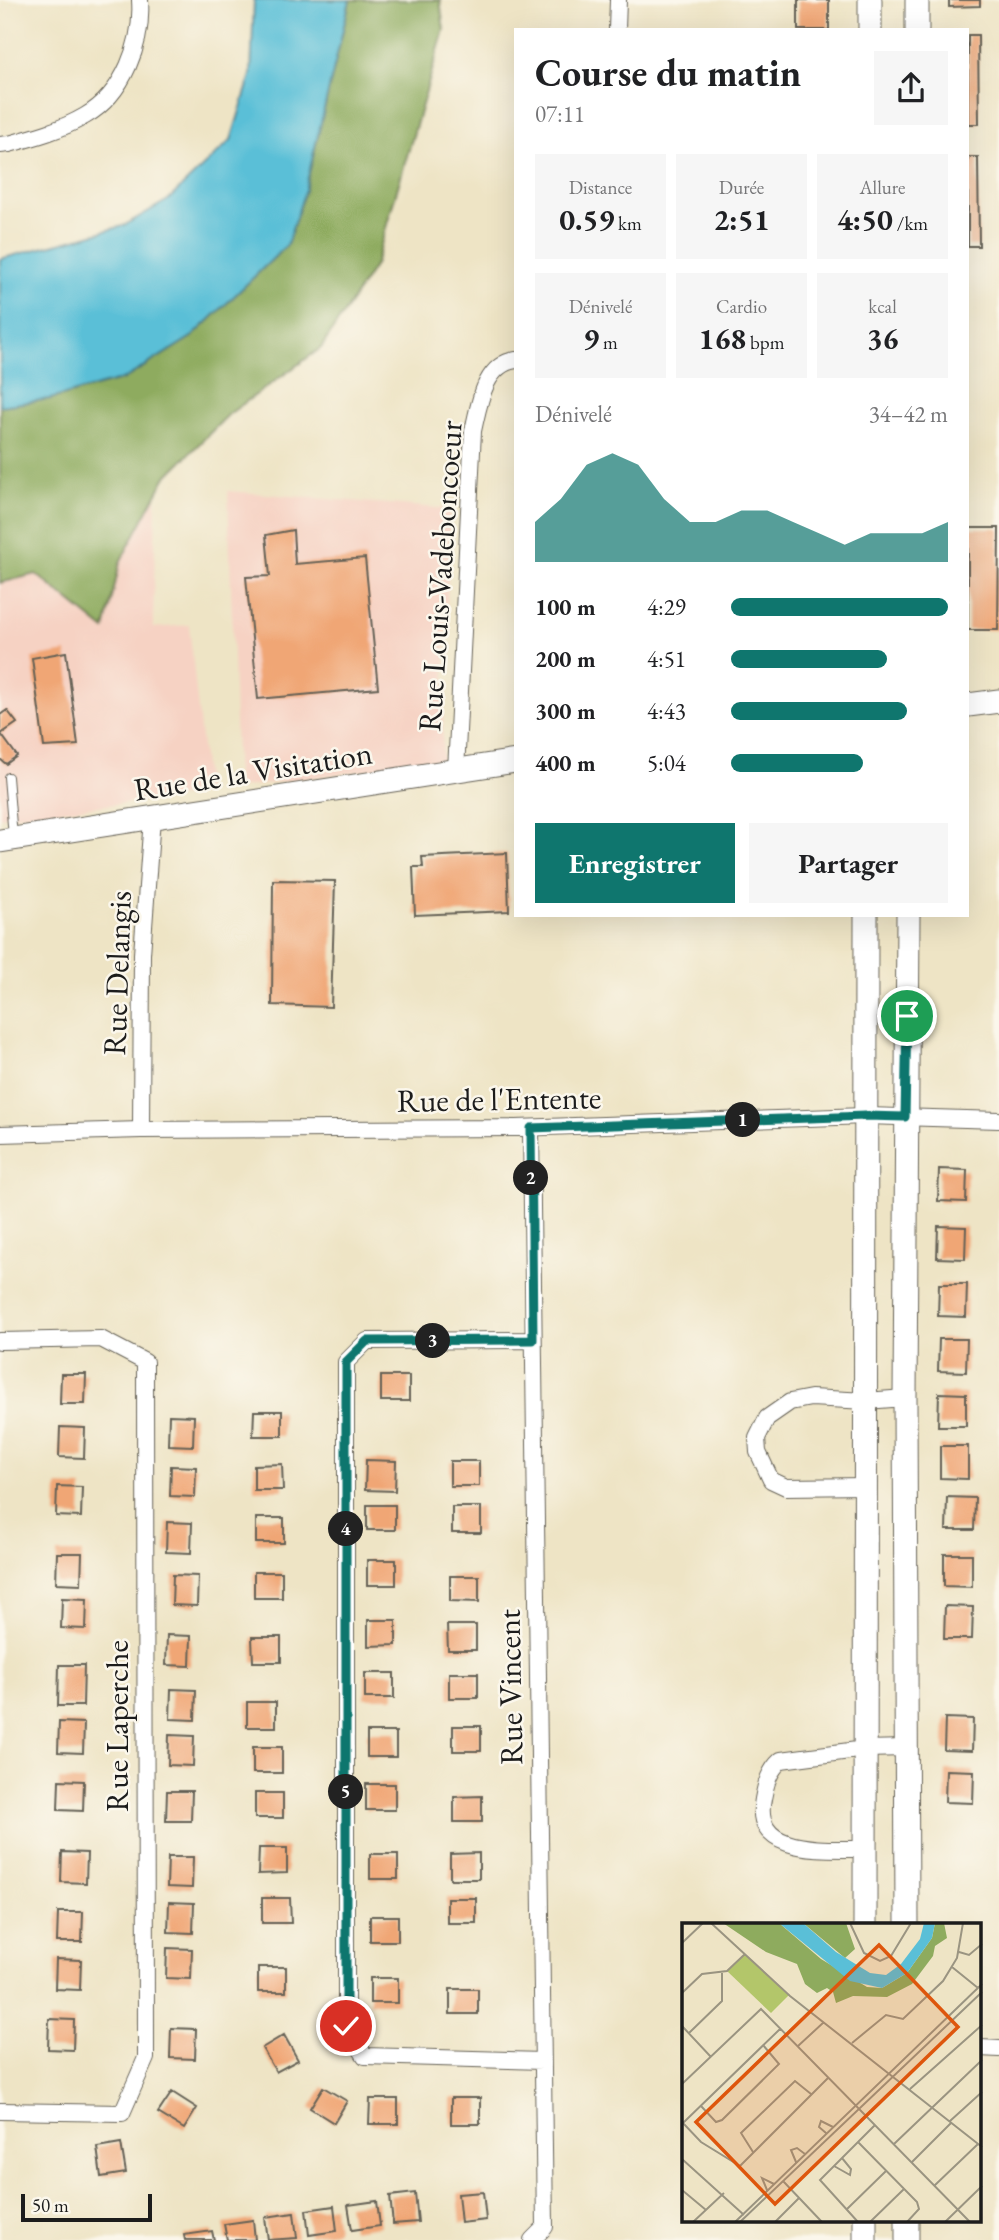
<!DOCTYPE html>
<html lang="fr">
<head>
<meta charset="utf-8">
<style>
  body { margin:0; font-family:"EB Garamond",serif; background:#f6f6f6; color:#202124; height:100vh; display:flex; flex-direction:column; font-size:26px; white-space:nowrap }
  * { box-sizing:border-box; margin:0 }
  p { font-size:23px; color:#757577 }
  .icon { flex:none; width:38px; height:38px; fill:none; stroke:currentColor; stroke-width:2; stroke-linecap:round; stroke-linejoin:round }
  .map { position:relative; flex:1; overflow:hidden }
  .side { position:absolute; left:514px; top:28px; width:455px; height:889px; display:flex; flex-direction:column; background:#fff; border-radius:0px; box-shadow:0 7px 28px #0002 }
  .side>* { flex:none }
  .scale { position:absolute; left:21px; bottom:18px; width:131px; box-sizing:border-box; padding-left:7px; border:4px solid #1c1c1c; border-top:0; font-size:19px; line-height:24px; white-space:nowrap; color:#1c1c1c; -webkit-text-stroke:5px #fbf7ec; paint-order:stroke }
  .pin { position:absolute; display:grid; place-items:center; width:60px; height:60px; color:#fff; margin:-30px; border:4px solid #fff; border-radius:50%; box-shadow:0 2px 7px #0007 }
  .km { position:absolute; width:35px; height:35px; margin:-18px; border-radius:50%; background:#222; color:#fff; font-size:19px; line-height:35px; text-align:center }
  .round { display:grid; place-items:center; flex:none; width:74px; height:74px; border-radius:0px; background:#f6f6f6 }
  .summary { display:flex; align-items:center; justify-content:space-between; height:119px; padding:0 21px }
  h1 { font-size:38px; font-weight:700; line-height:52px }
  .figures { display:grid; grid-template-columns:repeat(3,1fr); gap:10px; height:119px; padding:7px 21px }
  .figures div { display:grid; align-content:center; border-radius:0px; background:#f6f6f6; text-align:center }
  .figures b { font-size:30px; font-weight:700 }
  .figures small { font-size:19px; font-weight:400 }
  .figures p { font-size:19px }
  .chart { height:196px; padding:14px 21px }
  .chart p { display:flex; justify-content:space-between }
  .chart svg { width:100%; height:126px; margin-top:7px; fill:#0f766e; opacity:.7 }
  .primary-button { display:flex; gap:14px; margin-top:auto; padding:14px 21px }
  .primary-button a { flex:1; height:80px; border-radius:0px; background:#0f766e; color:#fff; font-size:28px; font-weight:700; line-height:80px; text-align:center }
  .primary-button a+a { background:#f6f6f6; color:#202124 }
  ul { padding:0 21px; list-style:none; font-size:23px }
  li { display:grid; grid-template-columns:112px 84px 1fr; align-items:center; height:52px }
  li i { height:18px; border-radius:9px; background:#0f766e }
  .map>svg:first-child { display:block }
</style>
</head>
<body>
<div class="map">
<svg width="999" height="2240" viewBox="0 0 999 2240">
  <rect width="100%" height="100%" fill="#fbf7ec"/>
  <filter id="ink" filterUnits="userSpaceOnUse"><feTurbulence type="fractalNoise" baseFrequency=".0143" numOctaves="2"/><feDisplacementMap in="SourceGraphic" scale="14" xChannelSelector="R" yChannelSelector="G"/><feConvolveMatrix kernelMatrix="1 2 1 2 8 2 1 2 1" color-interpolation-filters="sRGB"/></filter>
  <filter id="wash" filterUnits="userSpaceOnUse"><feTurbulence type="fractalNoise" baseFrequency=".00686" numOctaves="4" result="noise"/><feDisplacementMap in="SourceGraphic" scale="28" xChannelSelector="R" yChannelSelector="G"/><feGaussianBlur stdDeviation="1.57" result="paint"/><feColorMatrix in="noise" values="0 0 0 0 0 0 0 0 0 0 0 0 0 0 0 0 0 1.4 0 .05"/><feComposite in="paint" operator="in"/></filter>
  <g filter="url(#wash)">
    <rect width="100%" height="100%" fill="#eee4c5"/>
    <!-- built -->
    <path fill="#f6d2c3" d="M157 457 153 628 189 625 207 794 0 817V583L18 578Z
      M228 491 450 509 442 760 237 788Z"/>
    <!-- forest -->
    <path fill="#8eab5e" stroke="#55643d" stroke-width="2" d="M350 0H440L444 30 375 265 321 348 229 414 165 478 120 562 105 630 36 574 0 583V406L50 399 124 379 193 336 287 245 305 190Z"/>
    <!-- water -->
    <path fill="#5abfd7" stroke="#3b6e7a" stroke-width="2" d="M254 0H350L305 190 287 245 193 336 124 379 50 399 0 406V259L123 226 168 200 231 140 251 75Z"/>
    <g id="blocks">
      <!-- building -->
      <path fill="#f0a674" d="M798 0H829V30H798Z
        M949 0H980V6L949 7Z
        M968 35H978L979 124H968Z
        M968 157H978L979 246H968Z
        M968 528H999L998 630H968Z
        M293 530 295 564 365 558 378 688 258 699 246 577 270 576 266 535Z
        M66 652 78 745 44 747 32 658Z
        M7 710 17 723 1 734 17 756 6 764 0 759V715Z
        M507 853 509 911 415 915 413 867H423L422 857Z
        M273 880 335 881 331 1007 272 1005Z
        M939 1169 967 1170 966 1202 938 1201Z
        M938 1226 966 1227 965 1259 937 1258Z
        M939 1284H967L966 1317 938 1316Z
        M939 1339H967L966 1372 938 1371Z
        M61 1374H86L85 1404H60Z
        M381 1376H409V1401H381Z
        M939 1393 966 1394V1426H938Z
        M254 1411H282V1436H253Z
        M169 1415 194 1416 193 1446 168 1445Z
        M60 1427 85 1428 84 1458 59 1457Z
        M940 1446H968V1479L940 1478Z
        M366 1460 396 1461 395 1491 365 1490Z
        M450 1461H479V1486H450Z
        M282 1464 283 1490H254V1465Z
        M171 1466 196 1467 195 1497 170 1496Z
        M57 1486 82 1487 81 1517 56 1516Z
        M947 1497 975 1498 974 1530H946Z
        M367 1505H395V1530H367Z
        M452 1507H481V1533H452Z
        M256 1518H284V1543H256Z
        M167 1522 192 1523 191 1553 166 1552Z
        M57 1553H82L81 1584 56 1583Z
        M944 1554H972V1587L944 1586Z
        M367 1560H396V1585H367Z
        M254 1572H282V1598H254Z
        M173 1575 198 1576 197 1606 172 1605Z
        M450 1576H479V1602L450 1601Z
        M62 1598 87 1599 86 1629 61 1628Z
        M945 1606 973 1607 972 1639H944Z
        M368 1620H396V1645L368 1646Z
        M447 1625H476V1650H448Z
        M167 1635 191 1636 190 1666 166 1665Z
        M252 1637H281V1662H253Z
        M59 1665H84L83 1706H58Z
        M365 1673H394V1698H365Z
        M449 1673H478V1698H449Z
        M171 1689 196 1690 195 1720 170 1719Z
        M247 1702H276V1727H247Z
        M945 1718 973 1719 972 1751 944 1750Z
        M59 1722 84 1723 83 1753 58 1752Z
        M453 1726H481V1751H453Z
        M367 1732H396V1757H367Z
        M169 1735 194 1736 193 1766 168 1765Z
        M253 1747H282V1773H253Z
        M946 1770 974 1771 973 1803 945 1802Z
        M59 1780 84 1781 83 1811 58 1810Z
        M366 1784H395V1810H366Z
        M167 1791H192L191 1821H166Z
        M255 1793H283V1818H255Z
        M482 1796V1822H454V1797Z
        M259 1848H287V1873L258 1874Z
        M62 1852 87 1853 86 1883 61 1882Z
        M479 1853V1879H450V1854Z
        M370 1854H398V1879H370Z
        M168 1857H193L192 1888 167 1887Z
        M262 1898H290L291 1923H262Z
        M447 1898H476V1923H447Z
        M169 1902 194 1903 193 1933 168 1932Z
        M58 1912H83L82 1942H57Z
        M370 1916H398V1941H370Z
        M167 1948 192 1949 191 1979 166 1978Z
        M56 1959 81 1960 80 1990 55 1989Z
        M258 1967H286V1992H258Z
        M370 1978H398V2003H370Z
        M450 1989H478V2014H450Z
        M49 2019 74 2020 73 2050 48 2049Z
        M171 2028 196 2029 195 2059 170 2058Z
        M284 2035 298 2060 276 2072 262 2048Z
        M323 2087 347 2101 334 2123 310 2108Z
        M172 2092 197 2108 184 2129 158 2113Z
        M451 2098H480V2124H451Z
        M370 2099H398V2124H369Z
        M121 2143 126 2173 101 2177 97 2147Z
        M483 2192 486 2220 461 2223 458 2194Z
        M415 2193 418 2222 393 2224 390 2196Z
        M377 2201 380 2226 352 2230 348 2205Z
        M334 2206 337 2231 309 2235 306 2210Z
        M294 2213 297 2238 268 2240 265 2217Z
        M253 2220 255 2240H227L224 2224Z
        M212 2231 214 2240H185L184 2235Z"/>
    </g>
  </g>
  <g filter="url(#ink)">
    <use href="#blocks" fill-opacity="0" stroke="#666257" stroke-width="2"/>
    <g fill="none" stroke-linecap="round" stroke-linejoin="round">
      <defs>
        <path id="lane" d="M8 777 13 837"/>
        <path id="street" d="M617 30 618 0
          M0 145 9 144C35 137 61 130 85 116 124 94 143 42 140 0
          M456 771 473 431C479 405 484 364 516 360
          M531 1128 545 2227 532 2240
          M141 1130 142 954 152 818
          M0 1134 141 1130 516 1128 866 1116 999 1120
          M533 1340 367 1341 346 1362V2026L365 2056 542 2061
          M0 1341 101 1339 145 1362 146 2058 122 2113 0 2111
          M866 1486 786 1487 771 1480 758 1452 757 1438 767 1418 790 1402 811 1398 866 1401 905 1398
          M865 1849C828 1848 751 1857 763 1799 766 1783 769 1771 781 1760L865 1749 906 1748
          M980 2048 999 2049"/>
        <path id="secondary" d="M870 30V0
          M917 30V0
          M968 705 999 701
          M0 841 516 761
          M865 1925 866 915
          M907 1925 905 1398 908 915
          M865 2240V2221
          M907 2240V2221"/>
      </defs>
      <!-- lane casing -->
      <use href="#lane" stroke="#666257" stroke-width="10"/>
      <!-- street casing -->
      <use href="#street" stroke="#666257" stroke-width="18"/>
      <!-- secondary casing -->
      <use href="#secondary" stroke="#666257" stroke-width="25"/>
      <!-- lane -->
      <use href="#lane" stroke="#fff" stroke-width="8"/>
      <!-- street -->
      <use href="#street" stroke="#fff" stroke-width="16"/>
      <!-- secondary -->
      <use href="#secondary" stroke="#fff" stroke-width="23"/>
    </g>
  </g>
  <g fill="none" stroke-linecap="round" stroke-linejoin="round" filter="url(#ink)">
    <defs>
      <path id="route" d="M346 2026V1362L367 1341 533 1340 531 1128 866 1116 905 1117 907 1016"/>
    </defs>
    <!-- route casing -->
    <use href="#route" stroke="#fff" stroke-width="14"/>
    <!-- route -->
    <use href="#route" stroke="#0f766e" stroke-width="9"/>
  </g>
  <g text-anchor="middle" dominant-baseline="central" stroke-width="5" stroke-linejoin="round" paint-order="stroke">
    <!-- street labels -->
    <g font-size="32" fill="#1c1c1c" stroke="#fbf7ec">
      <text transform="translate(440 576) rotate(-86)">Rue Louis-Vadeboncoeur</text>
      <text transform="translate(253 771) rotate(-9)">Rue de la Visitation</text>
      <text transform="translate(117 973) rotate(-88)">Rue Delangis</text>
      <text transform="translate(499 1099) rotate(-1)">Rue de l'Entente</text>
      <text transform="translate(510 1687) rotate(-91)">Rue Vincent</text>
      <text transform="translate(117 1726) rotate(-90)">Rue Laperche</text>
    </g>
  </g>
  <!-- overview -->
  <g transform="translate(682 1923)">
    <rect width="299" height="299" fill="#eee4c5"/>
    <path d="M63 31 107 72 89 90 45 48Z" fill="#b3c66a"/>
    <path d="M41 0H97L139 36 185 64 200 65 225 50 250 15 253 0H262L265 15 253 23 251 33 230 61 205 74 171 73 154 80 151 69 145 65 135 70 123 61 115 41 84 29ZM121 0H164L173 26 163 35Z" fill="#8eab5e"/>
    <path d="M97 0H121L154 29 188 50 204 52 219 41 238 16 242 0H253L250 15 225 50 200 65 168 58Z" fill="#5abfd7"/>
    <path fill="none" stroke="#9a9481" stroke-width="2" d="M29 0 108 73 300 224M168 0 182 30 198 38 209 33 229 0M0 20 21 0M277 29 287 32 300 21M270 44 296 65M0 70 20 51 45 48 63 31M0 103 29 134M7 110 40 78V50M170 120 204 92 221 96 261 58 275 35 281 0M116 123 142 99M0 161 79 86 288 299M228 166 300 102M19 183 34 199 40 197 97 141 81 122M268 198 300 169M0 199 19 219 58 243 146 155M1 200 98 106M144 210 137 204 139 198 151 204M176 219 235 279 237 286 225 299M212 221 300 137M71 229 59 210 113 158 129 171M0 236 62 292M114 239 109 227 115 225 123 231M229 240 269 200M152 243 168 252 169 246 160 235M101 258 140 299M252 263 296 221M0 267 24 287M85 267 80 255 92 261M164 287 204 248M11 299 42 270M53 299 300 61M58 299 300 69M93 299 117 275M176 299 138 257 193 202M188 299 222 266M263 299 300 263"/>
    <path fill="#de560d" fill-opacity="0.15" stroke="#de560d" stroke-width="3.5" d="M197 22 276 104 93 281 14 199Z"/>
    <rect width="299" height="299" fill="none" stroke="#1c1c1c" stroke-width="3.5"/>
  </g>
</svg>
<div class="scale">50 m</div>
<div class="pin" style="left:907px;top:1016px;background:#1e9e55"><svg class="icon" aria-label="arrive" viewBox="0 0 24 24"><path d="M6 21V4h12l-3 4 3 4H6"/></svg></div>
<div class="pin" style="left:346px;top:2026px;background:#d93025"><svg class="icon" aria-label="check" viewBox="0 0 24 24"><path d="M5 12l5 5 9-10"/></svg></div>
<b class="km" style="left:743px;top:1120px">1</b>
<b class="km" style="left:531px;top:1178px">2</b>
<b class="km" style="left:433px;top:1341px">3</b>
<b class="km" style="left:346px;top:1529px">4</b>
<b class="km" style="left:346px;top:1792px">5</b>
<section class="side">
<div class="summary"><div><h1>Course du matin</h1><p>07:11</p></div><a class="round"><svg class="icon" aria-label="share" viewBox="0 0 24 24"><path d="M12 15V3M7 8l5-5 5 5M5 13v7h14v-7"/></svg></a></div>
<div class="figures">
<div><p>Distance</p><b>0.59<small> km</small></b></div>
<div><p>Durée</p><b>2:51</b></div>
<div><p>Allure</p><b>4:50<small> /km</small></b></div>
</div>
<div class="figures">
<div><p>Dénivelé</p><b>9<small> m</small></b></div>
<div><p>Cardio</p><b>168<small> bpm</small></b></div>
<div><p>kcal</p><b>36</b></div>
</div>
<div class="chart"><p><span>Dénivelé</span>34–42 m</p>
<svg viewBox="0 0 160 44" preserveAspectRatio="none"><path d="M0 44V30L10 22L20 10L30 6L40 10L50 22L60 30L70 30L80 26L90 26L100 30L110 34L120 38L130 34L140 34L150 34L160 30V44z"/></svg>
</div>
<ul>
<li><b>100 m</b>4:29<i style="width:100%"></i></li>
<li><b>200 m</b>4:51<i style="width:72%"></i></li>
<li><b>300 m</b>4:43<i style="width:81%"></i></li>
<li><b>400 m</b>5:04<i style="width:61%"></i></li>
</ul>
<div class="primary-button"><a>Enregistrer</a><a>Partager</a></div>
</section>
</div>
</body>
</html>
